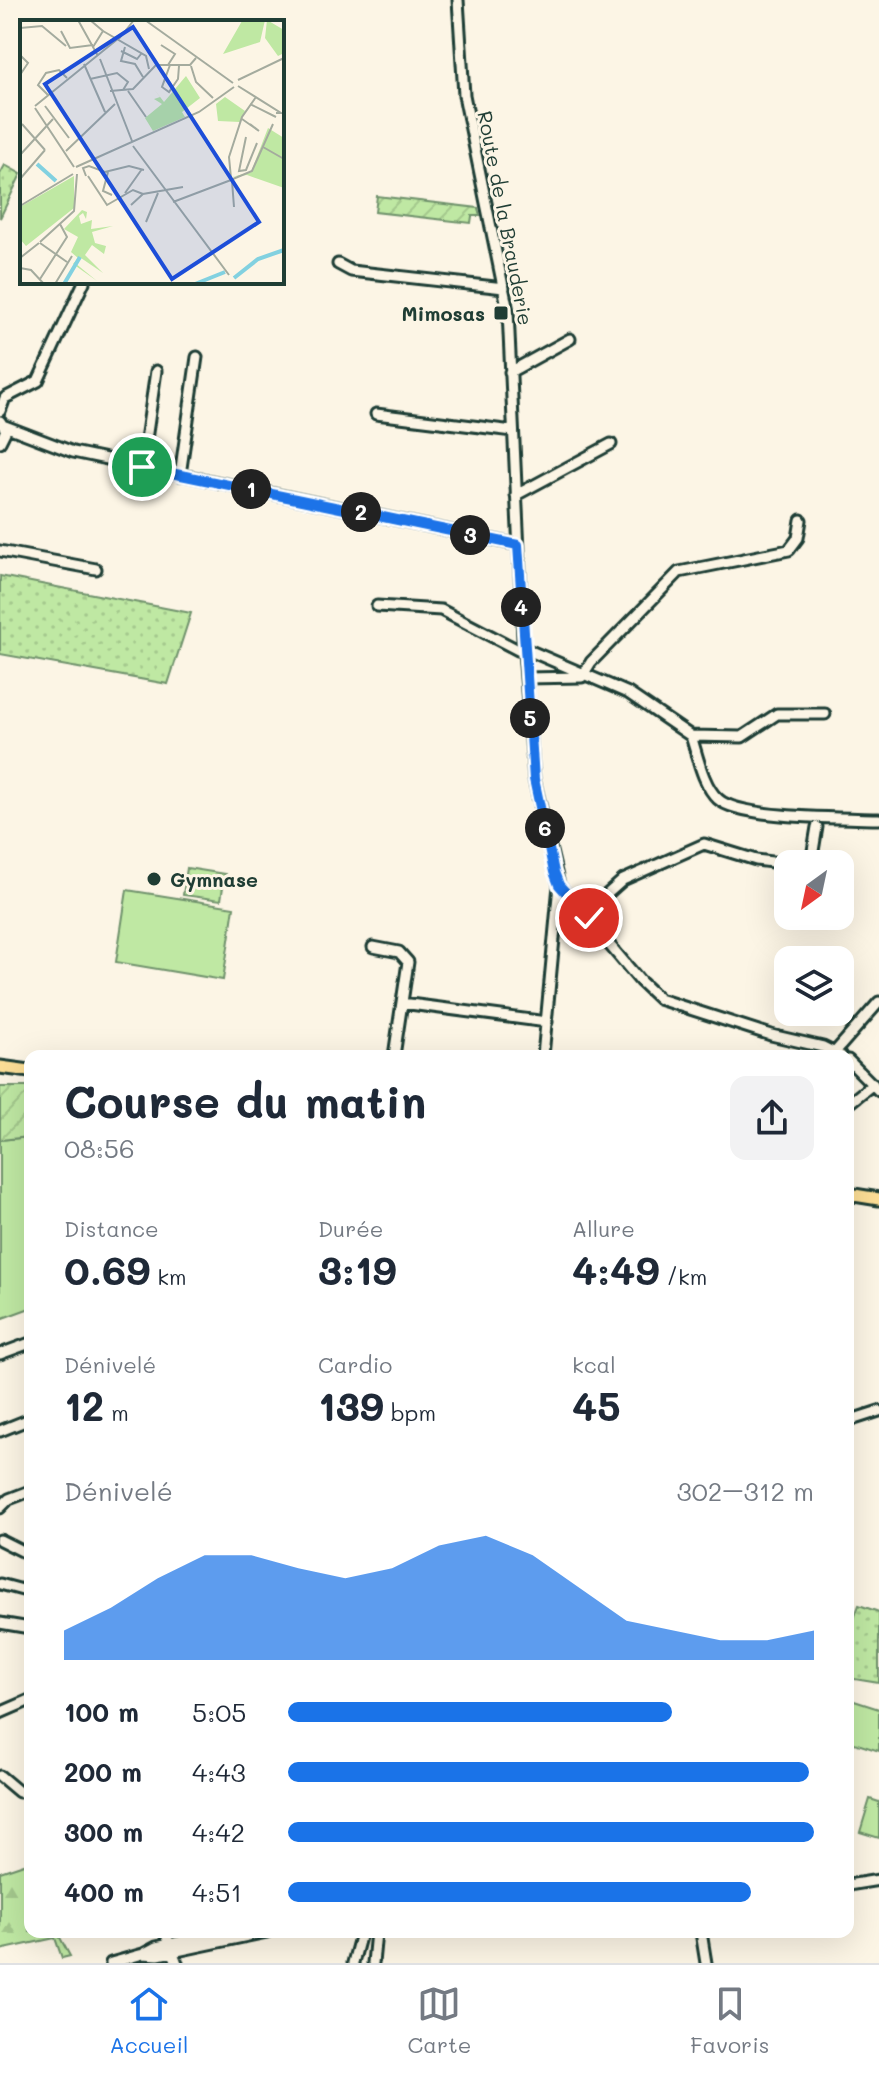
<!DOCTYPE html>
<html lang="fr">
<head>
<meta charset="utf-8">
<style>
  body { margin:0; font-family:Mali,sans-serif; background:#f2f2f3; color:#1f2937; height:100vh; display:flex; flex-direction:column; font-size:30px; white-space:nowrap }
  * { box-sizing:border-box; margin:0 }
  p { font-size:26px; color:#747a83 }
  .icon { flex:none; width:44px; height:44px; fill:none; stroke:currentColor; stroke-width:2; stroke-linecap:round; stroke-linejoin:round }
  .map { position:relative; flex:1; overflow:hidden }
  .panel { position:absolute; left:24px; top:1050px; width:830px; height:888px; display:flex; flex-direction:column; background:#fff; border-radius:16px; box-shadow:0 8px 32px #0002 }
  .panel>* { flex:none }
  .needle { width:52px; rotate:213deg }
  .buttons { position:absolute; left:774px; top:850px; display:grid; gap:16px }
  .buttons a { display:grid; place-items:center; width:80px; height:80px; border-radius:16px; background:#fff; box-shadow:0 8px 32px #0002; font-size:40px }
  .pin { position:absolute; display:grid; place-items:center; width:68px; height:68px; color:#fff; margin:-34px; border:4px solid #fff; border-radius:50%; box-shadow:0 2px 8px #0007 }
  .km { position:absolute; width:40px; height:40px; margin:-20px; border-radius:50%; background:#222; color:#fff; font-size:22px; line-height:40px; text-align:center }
  .round { display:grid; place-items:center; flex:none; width:84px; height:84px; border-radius:16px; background:#f2f2f3 }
  .headline { display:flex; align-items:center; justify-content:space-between; height:136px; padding:0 40px }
  h1 { font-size:44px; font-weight:700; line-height:60px }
  .figures { display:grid; grid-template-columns:repeat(3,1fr); gap:12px; height:136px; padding:8px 40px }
  .figures div { display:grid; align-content:center }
  .figures b { font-size:40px; font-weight:700 }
  .figures small { font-size:22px; font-weight:400 }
  .figures p { font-size:22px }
  .chart { height:224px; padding:16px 40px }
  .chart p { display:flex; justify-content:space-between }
  .chart svg { width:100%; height:144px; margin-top:8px; fill:#1a73e8; opacity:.7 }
  ul { padding:0 40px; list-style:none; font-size:26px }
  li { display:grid; grid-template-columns:128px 96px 1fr; align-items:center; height:60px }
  li i { height:20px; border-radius:10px; background:#1a73e8 }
  .menu { display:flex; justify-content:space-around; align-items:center; height:112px; border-top:2px solid #e0e1e3; background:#fff; font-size:22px; color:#747a83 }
  .menu a { display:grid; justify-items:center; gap:4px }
  .menu .selected { color:#1a73e8 }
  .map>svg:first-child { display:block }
</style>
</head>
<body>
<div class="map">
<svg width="879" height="1963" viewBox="0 0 879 1963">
  <defs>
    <pattern id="grass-dots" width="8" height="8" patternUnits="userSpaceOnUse" patternTransform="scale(2)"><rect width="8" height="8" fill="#bfe8a3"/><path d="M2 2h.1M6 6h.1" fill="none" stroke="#a4c88d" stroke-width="1.8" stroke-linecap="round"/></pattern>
    <pattern id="forest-firs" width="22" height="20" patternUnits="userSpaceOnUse" patternTransform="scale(2)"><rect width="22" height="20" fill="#bfe8a3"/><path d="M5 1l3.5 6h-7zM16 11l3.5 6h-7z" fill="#a4c88d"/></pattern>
    <pattern id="garden-furrows" width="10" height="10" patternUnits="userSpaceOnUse" patternTransform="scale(2)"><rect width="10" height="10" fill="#bfe8a3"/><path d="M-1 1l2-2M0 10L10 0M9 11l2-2" fill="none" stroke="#a4c88d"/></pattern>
  </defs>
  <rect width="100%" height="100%" fill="#fcf5e5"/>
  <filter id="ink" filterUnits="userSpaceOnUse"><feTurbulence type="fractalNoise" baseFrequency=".0125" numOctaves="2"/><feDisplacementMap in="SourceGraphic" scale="16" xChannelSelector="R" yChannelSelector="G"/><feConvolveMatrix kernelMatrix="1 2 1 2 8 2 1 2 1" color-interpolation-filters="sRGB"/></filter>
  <g filter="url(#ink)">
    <!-- grass -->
    <path fill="url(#grass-dots)" stroke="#6f926c" stroke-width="2" d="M5 165 21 174 0 218V174Z
      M0 576 191 613 168 684 0 654Z
      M859 1605 879 1612V1683L848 1678V1635Z"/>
    <!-- forest -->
    <path fill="url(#forest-firs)" stroke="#6f926c" stroke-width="2" d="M30 1862V1932H57L70 1956 62 1958 55 1938 0 1950V1872Z"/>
    <!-- park -->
    <path fill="#bfe8a3" stroke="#6f926c" stroke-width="2" d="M187 868 225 874 221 900 183 895Z
      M127 890 234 907 223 980 116 962Z
      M30 1137V1308L0 1319V1140Z
      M848 1699 879 1709V1751L848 1741Z
      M870 1799 879 1802V1838L860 1832Z"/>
    <!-- garden -->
    <path fill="url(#garden-furrows)" stroke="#6f926c" stroke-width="2" d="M377 196 478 208 480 216H472L471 223 375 212Z
      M0 1087H30V1137L0 1140Z"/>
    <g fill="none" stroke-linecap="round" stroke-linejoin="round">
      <defs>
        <path id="minor" d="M458 0 464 95 508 311 523 639 534 779 559 885 543 1056
          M338 264 351 271 504 288
          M510 372 570 339
          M0 411 5 398 38 381 84 282
          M376 414 513 431
          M0 421 6 430 0 442
          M5 426 73 452 518 545
          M142 467 156 371
          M180 475 197 357
          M516 495 611 444
          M0 551 96 569
          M377 606 441 610 518 650H528L628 693 691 736 742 737 777 714H825
          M526 678 582 677 591 662 679 572 789 550 798 538 801 520
          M691 736C697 754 703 786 718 799 739 819 846 818 879 819
          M803 864 812 857 817 827
          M559 885 640 981 659 999 771 1035 823 1047 841 1056
          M586 913 623 880 704 844 756 860 788 864
          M373 947 399 952 408 962 394 1056
          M402 1003 547 1022
          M835 1052 879 1002
          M848 1060 879 1091
          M848 1104 873 1084
          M0 1354 30 1343
          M848 1421 879 1411
          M0 1431 30 1419
          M0 1508 9 1499 30 1491
          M0 1540 30 1555
          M0 1584 30 1592
          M0 1623 30 1628
          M0 1713 30 1700
          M0 1776 19 1792
          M848 1885 879 1880
          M165 1932 177 1963
          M701 1932 706 1963
          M143 1954 158 1955 267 1932
          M111 1963 143 1954 156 1947 225 1932
          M353 1963 361 1933
          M373 1963 376 1932"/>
        <path id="major" d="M0 1067 30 1071
          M848 1194 879 1199"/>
      </defs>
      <!-- minor casing -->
      <use href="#minor" stroke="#1f3d34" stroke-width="15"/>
      <!-- major casing -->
      <use href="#major" stroke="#1f3d34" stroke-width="17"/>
      <!-- minor -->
      <use href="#minor" stroke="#fcf5e5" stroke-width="9"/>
      <!-- major -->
      <use href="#major" stroke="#fcde96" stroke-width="11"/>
    </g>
  </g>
  <g fill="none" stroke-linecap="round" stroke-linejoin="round" filter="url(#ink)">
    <defs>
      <path id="route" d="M142 467 518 545 534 779 554 872 559 885 589 918"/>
    </defs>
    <!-- route casing -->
    <use href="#route" stroke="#fff" stroke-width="16"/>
    <!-- route -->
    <use href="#route" stroke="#1a73e8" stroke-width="10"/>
  </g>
  <!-- markers -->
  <g fill="#1f3d34" stroke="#fcf5e5" stroke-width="3">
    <rect x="493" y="305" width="16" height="16" rx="4"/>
    <circle cx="154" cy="879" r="8"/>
  </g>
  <g text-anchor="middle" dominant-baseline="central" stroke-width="6" stroke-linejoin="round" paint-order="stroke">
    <!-- street labels -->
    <g font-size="20" fill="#1f3d34" stroke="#fcf5e5">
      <text transform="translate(506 218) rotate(79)">Route de la Brauderie</text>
    </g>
    <!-- poi labels -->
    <g font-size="20" font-weight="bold" fill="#1f3d34" stroke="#fcf5e5" text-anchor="end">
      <text x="485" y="313">Mimosas</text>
      <text x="170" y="879" text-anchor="start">Gymnase</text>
    </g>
  </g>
  <!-- overview -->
  <g transform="translate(20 20)">
    <rect width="264" height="264" fill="#fcf5e5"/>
    <path d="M205 77 225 91 220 102 198 101 196 84ZM248 108 264 118V168L227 155 212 157 231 152Z" fill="#bfe8a3"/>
    <path d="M245 0 240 22 203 34 222 1ZM247 0 264 10V33L258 36 245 18ZM62 190 67 192 66 199 63 193 59 196 61 204 72 200 71 209 93 206 72 212 75 223 86 226 84 234 72 225 65 235 83 253 61 238 55 243 77 261 53 244 58 238 51 232 58 217 44 209Z" fill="#bfe8a3"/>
    <path d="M166 56 180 78 162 92 165 97 133 111 125 98 142 84 134 79 140 77 134 69 144 82ZM54 156V188L6 226 0 219V187Z" fill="#bfe8a3"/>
    <path fill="none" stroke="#82d1e0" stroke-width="4" d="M17 144 36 161M214 258 238 239 264 230M44 264 60 237M175 264 205 252"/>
    <path fill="none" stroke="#a4ab9e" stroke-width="2" d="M58 0 78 36M70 0 83 11 73 27M125 0 213 63M0 8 22 6 46 26M41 11 50 28 73 25M83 11 126 36 129 49M98 20 114 0M141 25 155 34 148 45M105 27 101 41 115 44 123 57M101 31 117 39 121 34M0 35 8 43 0 55M80 39 112 121M64 44 85 92M150 45 142 67 149 72 158 59 159 46M171 46 176 62 193 78M70 59 97 53 108 62 103 70M218 60 264 38M218 66 261 93H256M90 71 113 69 136 45H170L176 38M108 71 126 97M28 75 18 65 26 53 39 50 47 58M230 84 256 97M15 86 99 18M25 86 49 118M15 88 54 147M222 99 239 111 230 104M2 104 25 130M226 117 219 151 226 150 237 123M113 126 209 255M243 127 264 139M46 131 95 84M0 135 33 99M56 147 179 92 214 67M88 152 83 171 92 175M66 156 63 148 69 146 85 152 109 146 124 150M68 156 87 185 113 170 123 174M211 158 209 137 222 97 236 77M0 159 25 130M213 159 232 151 253 104M212 161 214 187M105 173 122 149M153 182 211 160M111 185 123 174 163 167M0 186 53 154M126 202 138 173M20 222 54 191 57 154M20 223 47 242M0 238 19 223M0 248 11 250 24 264M20 259 47 217 40 204M35 264 52 236"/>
    <path fill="#1d4ed8" fill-opacity="0.15" stroke="#1d4ed8" stroke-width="4" d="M113 7 239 202 152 259 25 64Z"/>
    <rect width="264" height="264" fill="none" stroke="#1f3d34" stroke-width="4"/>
  </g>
</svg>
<div class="buttons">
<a><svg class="needle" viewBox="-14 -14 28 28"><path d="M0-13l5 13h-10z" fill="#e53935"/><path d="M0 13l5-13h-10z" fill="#747a83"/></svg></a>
<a><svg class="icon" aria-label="layers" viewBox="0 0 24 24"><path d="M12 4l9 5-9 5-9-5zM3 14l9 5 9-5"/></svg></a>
</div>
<div class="pin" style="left:142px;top:467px;background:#1e9e55"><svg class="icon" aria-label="arrive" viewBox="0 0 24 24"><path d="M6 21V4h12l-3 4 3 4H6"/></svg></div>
<div class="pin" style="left:589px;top:918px;background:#d93025"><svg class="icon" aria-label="check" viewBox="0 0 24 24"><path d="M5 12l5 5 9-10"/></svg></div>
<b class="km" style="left:251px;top:489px">1</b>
<b class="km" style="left:361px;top:512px">2</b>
<b class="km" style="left:470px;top:535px">3</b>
<b class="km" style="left:521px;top:607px">4</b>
<b class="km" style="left:530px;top:718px">5</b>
<b class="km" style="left:545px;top:828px">6</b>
<section class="panel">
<div class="headline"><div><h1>Course du matin</h1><p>08:56</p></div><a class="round"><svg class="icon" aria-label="share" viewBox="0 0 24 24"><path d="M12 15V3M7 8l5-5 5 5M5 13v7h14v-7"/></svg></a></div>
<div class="figures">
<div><p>Distance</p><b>0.69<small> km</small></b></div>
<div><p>Durée</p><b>3:19</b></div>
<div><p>Allure</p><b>4:49<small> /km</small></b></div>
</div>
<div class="figures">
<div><p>Dénivelé</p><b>12<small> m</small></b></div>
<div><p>Cardio</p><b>139<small> bpm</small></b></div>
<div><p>kcal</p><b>45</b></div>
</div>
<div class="chart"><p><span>Dénivelé</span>302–312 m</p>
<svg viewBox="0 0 160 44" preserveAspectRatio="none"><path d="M0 44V35L10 28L20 19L30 12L40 12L50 16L60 19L70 16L80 9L90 6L100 12L110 22L120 32L130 35L140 38L150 38L160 35V44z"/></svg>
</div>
<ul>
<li><b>100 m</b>5:05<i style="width:73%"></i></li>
<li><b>200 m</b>4:43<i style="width:99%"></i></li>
<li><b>300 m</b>4:42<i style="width:100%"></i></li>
<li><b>400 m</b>4:51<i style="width:88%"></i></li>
</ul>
</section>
</div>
<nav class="menu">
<a class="selected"><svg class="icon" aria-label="home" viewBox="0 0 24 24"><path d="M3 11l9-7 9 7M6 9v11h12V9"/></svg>Accueil</a>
<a><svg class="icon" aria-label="map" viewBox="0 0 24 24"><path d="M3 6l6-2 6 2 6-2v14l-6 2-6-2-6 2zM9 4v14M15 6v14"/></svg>Carte</a>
<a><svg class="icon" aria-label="saved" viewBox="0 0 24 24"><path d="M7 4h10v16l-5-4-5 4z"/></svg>Favoris</a>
</nav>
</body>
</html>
